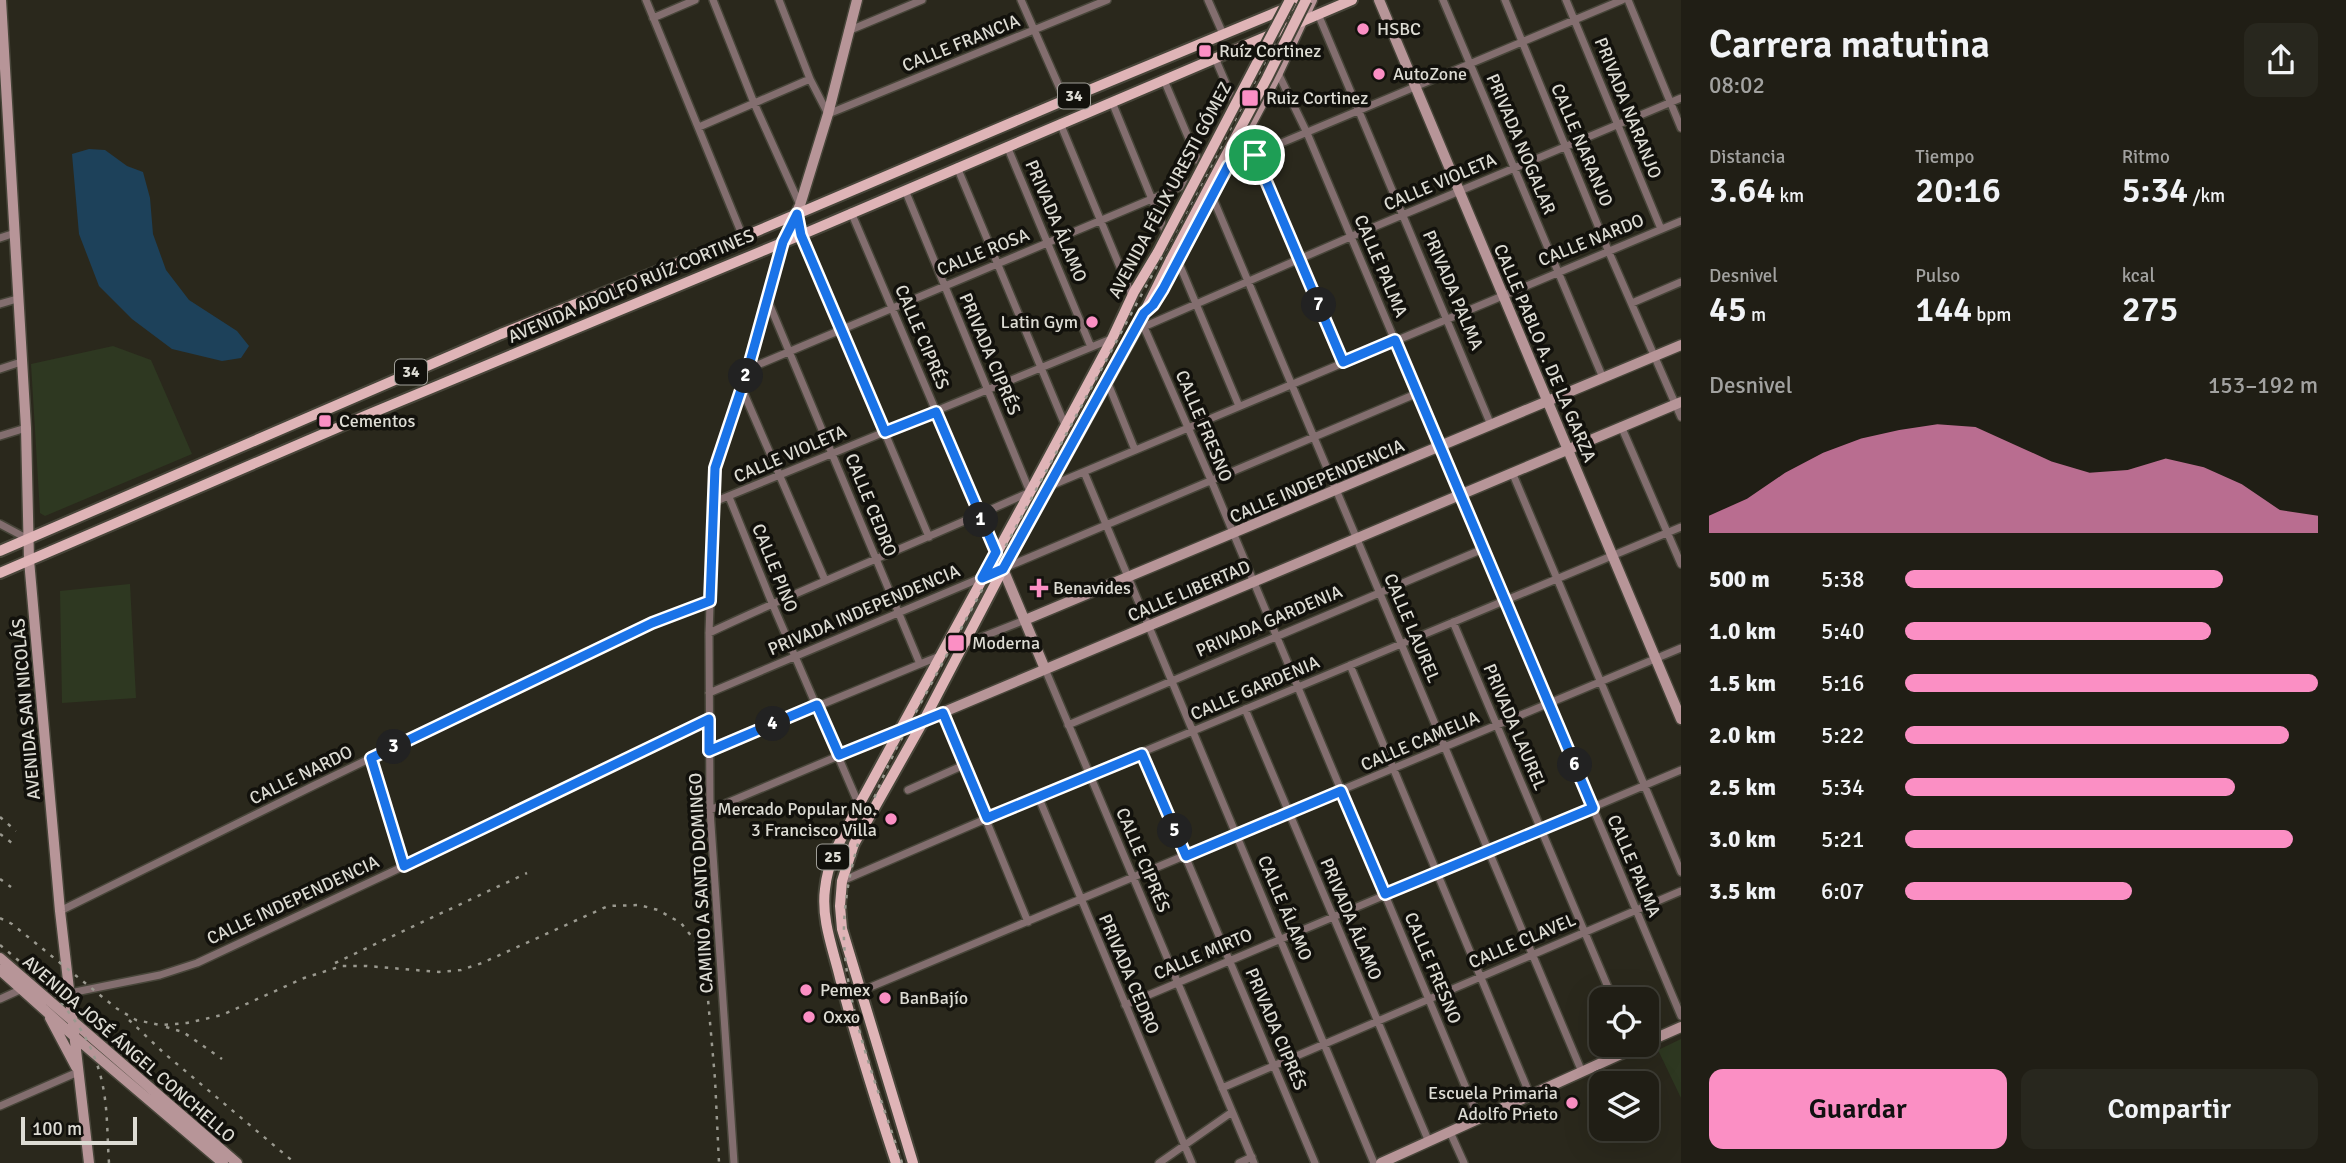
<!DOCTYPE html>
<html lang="es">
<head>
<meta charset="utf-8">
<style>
  body { margin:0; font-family:Signika,sans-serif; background:#28271e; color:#f1f3f6; height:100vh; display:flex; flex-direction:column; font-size:26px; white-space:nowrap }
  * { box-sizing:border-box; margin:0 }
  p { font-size:23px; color:#a2a2a0 }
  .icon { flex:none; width:38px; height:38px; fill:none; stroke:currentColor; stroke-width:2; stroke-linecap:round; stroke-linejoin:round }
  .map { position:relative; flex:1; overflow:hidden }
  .details { display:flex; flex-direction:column; background:#201e15; width:665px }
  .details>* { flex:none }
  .controls { position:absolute; left:1589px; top:987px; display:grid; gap:14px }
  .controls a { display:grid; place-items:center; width:70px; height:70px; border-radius:14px; background:#201e15; box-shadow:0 7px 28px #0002,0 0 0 2px #3d3c34; font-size:35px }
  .scale { position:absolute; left:21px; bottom:18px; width:116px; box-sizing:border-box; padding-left:7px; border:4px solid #dddcd4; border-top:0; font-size:19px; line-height:24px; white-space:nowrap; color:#dddcd4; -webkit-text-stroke:5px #12110c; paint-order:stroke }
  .pin { position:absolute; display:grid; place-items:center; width:60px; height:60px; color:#fff; margin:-30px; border:4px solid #fff; border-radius:50%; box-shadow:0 2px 7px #0007 }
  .km { position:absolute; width:35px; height:35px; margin:-18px; border-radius:50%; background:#222; color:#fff; font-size:19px; line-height:35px; text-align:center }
  .round { display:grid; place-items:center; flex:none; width:74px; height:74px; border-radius:14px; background:#28271e }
  .headline { display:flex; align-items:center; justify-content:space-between; height:119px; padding:0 28px }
  h1 { font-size:38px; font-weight:600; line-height:52px }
  .stats { display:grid; grid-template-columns:repeat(3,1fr); gap:10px; height:119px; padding:7px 28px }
  .stats div { display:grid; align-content:center }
  .stats b { font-size:35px; font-weight:600 }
  .stats small { font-size:19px; font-weight:400 }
  .stats p { font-size:19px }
  .chart { height:196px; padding:14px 28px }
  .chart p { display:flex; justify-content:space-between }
  .chart svg { width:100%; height:126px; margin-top:7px; fill:#fb8fc4; opacity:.7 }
  .primary-button { display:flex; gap:14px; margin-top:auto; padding:14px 28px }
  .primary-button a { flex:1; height:80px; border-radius:14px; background:#fb8fc4; color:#111; font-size:28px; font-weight:600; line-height:80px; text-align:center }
  .primary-button a+a { background:#28271e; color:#f1f3f6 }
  ul { padding:0 28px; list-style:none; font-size:23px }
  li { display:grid; grid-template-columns:112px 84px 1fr; align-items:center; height:52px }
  li i { height:18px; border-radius:9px; background:#fb8fc4 }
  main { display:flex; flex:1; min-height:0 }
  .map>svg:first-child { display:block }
</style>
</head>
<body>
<main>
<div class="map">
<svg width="1681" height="1163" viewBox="0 0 1681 1163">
  <rect width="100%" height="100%" fill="#2a281c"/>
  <!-- green -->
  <path fill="#2e3821" d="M113 346 151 360 192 454 45 516 40 513 31 364Z
    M130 584 136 698 62 703 60 591Z
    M1681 1039V1098L1658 1050Z"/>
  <!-- water -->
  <path fill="#1d415a" d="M89 149 105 150 127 166 143 172 150 198 153 234 166 270 189 300 237 331 249 346 241 358 222 361 172 349 132 319 99 286 79 234 72 154Z"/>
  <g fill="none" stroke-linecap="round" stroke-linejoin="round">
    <defs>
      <path id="street" d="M646 0 743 237
        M713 0 754 103 800 205
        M779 0 810 79 828 114 1107 0
        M1021 0 1065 100
        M1208 0 1223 34
        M1443 0 1603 378
        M1505 0 1608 250 1681 417
        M1566 0 1661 229
        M1628 0 1681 128
        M1318 14 1491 425
        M653 18 695 0
        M848 31 922 0
        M1215 58 1233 100
        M1278 73 1307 133 1681 1016
        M1164 80 1200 165
        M1112 102 1165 231
        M1060 123 1132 296
        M699 127 810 79
        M1246 132 1343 362
        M1007 146 1091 347
        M1229 165 1622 0
        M957 167 1065 425
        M1212 196 1582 1072
        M851 212 996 552
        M801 235 929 537
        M0 238 15 233
        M1178 261 1239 406
        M768 301 920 664 940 656
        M1632 303 1681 282
        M0 304 17 299
        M1144 327 1211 480 1479 1119
        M1141 328 1350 237 1681 98
        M0 369 21 362
        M748 369 1192 182
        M1107 381 1135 450
        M742 389 825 580
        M1621 426 1681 564
        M0 436 26 428
        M1084 472 1374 1163
        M1512 472 1681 872
        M1050 486 1681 221
        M729 497 772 603 859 805
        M714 502 1111 339
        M0 524 28 539
        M1453 622 1613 999
        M709 633C815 583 924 540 1030 492L905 190
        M964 644 1025 620
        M1350 665 1530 1095
        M1045 669 1254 1163
        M709 693 1418 393
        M1245 709 1429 1142
        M942 713 1028 922
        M1068 725 1483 549
        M709 751 920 664
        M1142 754 1315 1163
        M371 758 404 866
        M908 790 964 765
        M1038 796 1192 1163
        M710 810 900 730
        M842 881 1090 774 1681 527
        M60 911 313 786 651 623 710 601
        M861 991 1681 648
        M70 993 160 975 197 963 507 818 709 719
        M0 999 22 989
        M1125 1005 1681 770
        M1222 1088 1681 891
        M0 1106 78 1072
        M1450 1132 1464 1163
        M734 1163 710 810 709 633 715 469 748 369 783 243
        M1159 1163 1232 1112
        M1239 1163 1252 1157"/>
      <path id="secondary" d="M1 0 26 428 29 560 60 911 89 1163
        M1379 0 1681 719
        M783 242 800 205 828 114 857 0
        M1150 307 1178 261 1278 73 1312 0
        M1003 569 1045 669
        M1025 620 1681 345
        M901 730 1681 402
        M0 958 237 1163
        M0 970 76 1038 223 1163
        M50 1018 76 1067
        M1647 1042 1681 1027
        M1381 1163 1641 1045"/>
      <path id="primary" d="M0 551 501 334 743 237 1065 100 1306 0
        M0 573 367 415 801 235 1352 0
        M896 1163C876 1102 856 1040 840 978 833 949 821 919 825 889 828 858 845 832 859 805L1030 492 1112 339 1134 292 1158 252
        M913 1163 842 929 840 906 842 881 854 844 924 720 1003 569 1135 331 1171 259"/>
    </defs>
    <!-- street casing -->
    <use href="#street" stroke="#474539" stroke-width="10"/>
    <!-- secondary casing -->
    <use href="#secondary" stroke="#474539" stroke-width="13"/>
    <!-- primary casing -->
    <use href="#primary" stroke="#474539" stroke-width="14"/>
    <!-- street -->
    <use href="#street" stroke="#836e6f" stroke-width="7"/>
    <!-- secondary -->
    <use href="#secondary" stroke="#b79598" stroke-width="10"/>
    <!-- primary -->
    <use href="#primary" stroke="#dfb4b7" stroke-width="10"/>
    <!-- rail -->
    <path stroke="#9a998f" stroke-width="2.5" stroke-dasharray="3.5 7" stroke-linecap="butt" d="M0 817 16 831
      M0 834 16 846
      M0 879 11 887
      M0 918 12 924 116 1008 136 1020 160 1025 187 1023 222 1015 304 978 342 966H367L439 972 461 970 482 963 608 906 639 905 658 910 681 923 696 942 705 965 715 1079 719 1163
      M0 945C45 982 89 1022 102 1082 108 1108 107 1136 109 1163
      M335 963 527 873
      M129 1020 165 1054 295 1163
      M166 1027 183 1032 222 1059
      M902 1163C880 1094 847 1014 844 941 842 873 868 807 897 747L1210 168 1297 0"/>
    <defs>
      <path id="primary-bridge" d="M1158 252 1290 0
        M1171 259 1267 78 1306 0"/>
    </defs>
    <!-- primary-bridge casing -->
    <use href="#primary-bridge" stroke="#474539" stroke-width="14" stroke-linecap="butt"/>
    <!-- primary-bridge -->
    <use href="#primary-bridge" stroke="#dfb4b7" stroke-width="10"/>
  </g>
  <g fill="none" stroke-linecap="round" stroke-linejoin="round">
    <defs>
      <path id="route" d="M1255 155 1343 362 1395 340 1593 808 1385 894 1341 791 1186 856 1142 754 987 818 943 713 839 755 817 705 709 751V719L404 866 371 758 652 623 710 601 715 468 748 369 783 242 797 214 801 235 885 432 936 412 996 552 982 578 1003 569 1144 313 1153 305 1163 289 1228 166Z"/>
    </defs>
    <!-- route casing -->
    <use href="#route" stroke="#fff" stroke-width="14"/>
    <!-- route -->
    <use href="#route" stroke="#1a73e8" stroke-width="9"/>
  </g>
  <!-- markers -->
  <g fill="#fb8fc4" stroke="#12110c" stroke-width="2.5">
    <circle cx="1363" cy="29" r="7"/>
    <rect x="1198" y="44" width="14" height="14" rx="3.5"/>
    <circle cx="1379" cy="74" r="7"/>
    <rect x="1241" y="89" width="18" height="18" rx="3.5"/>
    <circle cx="1092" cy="322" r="7"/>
    <rect x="318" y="414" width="14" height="14" rx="3.5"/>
    <path d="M1035.5 577.5h7v7h7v7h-7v7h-7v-7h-7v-7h7z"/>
    <rect x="947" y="634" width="18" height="18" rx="3.5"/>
    <circle cx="891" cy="819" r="7"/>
    <circle cx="806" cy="990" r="7"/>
    <circle cx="885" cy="998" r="7"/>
    <circle cx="809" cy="1017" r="7"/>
    <circle cx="1572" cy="1103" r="7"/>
  </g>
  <g text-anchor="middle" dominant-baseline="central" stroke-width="7" stroke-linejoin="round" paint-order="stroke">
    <!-- shield labels -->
    <g fill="#12110c" stroke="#a09f98" stroke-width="2">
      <rect x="1058" y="83.5" width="32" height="25" rx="5"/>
      <rect x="395" y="359.5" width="32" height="25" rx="5"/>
      <rect x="817" y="844.5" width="32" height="25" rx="5"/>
    </g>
    <g font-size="16" font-weight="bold" fill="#dddcd4">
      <text x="1074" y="96">34</text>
      <text x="411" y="372">34</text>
      <text x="833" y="857">25</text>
    </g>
    <!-- poi labels -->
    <g font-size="18" fill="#dddcd4" stroke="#12110c" text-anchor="start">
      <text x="1377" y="29">HSBC</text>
      <text x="1219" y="51">Ruíz Cortinez</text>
      <text x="1393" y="74">AutoZone</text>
      <text x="1266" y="98">Ruiz Cortinez</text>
      <text x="1078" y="322" text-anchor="end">Latin Gym</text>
      <text x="339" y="421">Cementos</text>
      <text x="1053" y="588">Benavides</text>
      <text x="972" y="643">Moderna</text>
      <text x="877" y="809" text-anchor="end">Mercado Popular No.<tspan x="877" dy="21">3 Francisco Villa</tspan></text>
      <text x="820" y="990">Pemex</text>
      <text x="899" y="998">BanBajío</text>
      <text x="823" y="1017">Oxxo</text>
      <text x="1558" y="1093" text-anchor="end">Escuela Primaria<tspan x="1558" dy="21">Adolfo Prieto</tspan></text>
    </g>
    <!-- street labels -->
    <g font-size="18" fill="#dddcd4" stroke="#12110c">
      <text transform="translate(961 43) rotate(-22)">CALLE FRANCIA</text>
      <text transform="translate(1628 108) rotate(68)">PRIVADA NARANJO</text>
      <text transform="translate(1521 144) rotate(67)">PRIVADA NOGALAR</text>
      <text transform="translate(1582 145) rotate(67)">CALLE NARANJO</text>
      <text transform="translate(1440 182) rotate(-23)">CALLE VIOLETA</text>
      <text transform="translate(1170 190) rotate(-62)">AVENIDA FÉLIX URESTI GÓMEZ</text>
      <text transform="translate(1056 221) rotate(67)">PRIVADA ÁLAMO</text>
      <text transform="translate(1591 240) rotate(-22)">CALLE NARDO</text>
      <text transform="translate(983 252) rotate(-22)">CALLE ROSA</text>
      <text transform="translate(1381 266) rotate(67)">CALLE PALMA</text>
      <text transform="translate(631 286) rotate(-23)">AVENIDA ADOLFO RUÍZ CORTINES</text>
      <text transform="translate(1453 290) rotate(67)">PRIVADA PALMA</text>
      <text transform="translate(922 337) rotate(67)">CALLE CIPRÉS</text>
      <text transform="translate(1545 353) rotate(67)">CALLE PABLO A. DE LA GARZA</text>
      <text transform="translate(990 354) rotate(67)">PRIVADA CIPRÉS</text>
      <text transform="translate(1204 426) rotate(67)">CALLE FRESNO</text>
      <text transform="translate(790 454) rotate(-23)">CALLE VIOLETA</text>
      <text transform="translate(1317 481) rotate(-23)">CALLE INDEPENDENCIA</text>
      <text transform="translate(871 505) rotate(68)">CALLE CEDRO</text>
      <text transform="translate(775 568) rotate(68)">CALLE PINO</text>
      <text transform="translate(1189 591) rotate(-23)">CALLE LIBERTAD</text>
      <text transform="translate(864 610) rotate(-23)">PRIVADA INDEPENDENCIA</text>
      <text transform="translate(1269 621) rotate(-23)">PRIVADA GARDENIA</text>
      <text transform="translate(1412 628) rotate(67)">CALLE LAUREL</text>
      <text transform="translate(1255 688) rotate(-23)">CALLE GARDENIA</text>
      <text transform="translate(26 709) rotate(-95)">AVENIDA SAN NICOLÁS</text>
      <text transform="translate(1515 727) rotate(67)">PRIVADA LAUREL</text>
      <text transform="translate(1420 741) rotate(-23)">CALLE CAMELIA</text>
      <text transform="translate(301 775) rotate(-26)">CALLE NARDO</text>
      <text transform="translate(1143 860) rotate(67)">CALLE CIPRÉS</text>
      <text transform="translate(1634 866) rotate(67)">CALLE PALMA</text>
      <text transform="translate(701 883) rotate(-93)">CAMINO A SANTO DOMINGO</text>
      <text transform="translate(293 900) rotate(-25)">CALLE INDEPENDENCIA</text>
      <text transform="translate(1285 908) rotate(67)">CALLE ÁLAMO</text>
      <text transform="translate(1351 919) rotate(67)">PRIVADA ÁLAMO</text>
      <text transform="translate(1522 941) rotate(-23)">CALLE CLAVEL</text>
      <text transform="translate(1203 954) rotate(-23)">CALLE MIRTO</text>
      <text transform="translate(1433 968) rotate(67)">CALLE FRESNO</text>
      <text transform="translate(1129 974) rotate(67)">PRIVADA CEDRO</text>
      <text transform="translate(1276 1029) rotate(67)">PRIVADA CIPRÉS</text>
      <text transform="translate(129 1049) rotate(41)">AVENIDA JOSÉ ÁNGEL CONCHELLO</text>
    </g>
  </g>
</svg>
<div class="controls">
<a><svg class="icon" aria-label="locate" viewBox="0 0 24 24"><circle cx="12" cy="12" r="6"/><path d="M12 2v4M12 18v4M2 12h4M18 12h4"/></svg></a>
<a><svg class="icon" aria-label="layers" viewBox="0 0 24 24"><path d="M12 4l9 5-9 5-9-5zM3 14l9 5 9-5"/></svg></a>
</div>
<div class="scale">100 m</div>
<div class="pin" style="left:1255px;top:155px;background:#1e9e55"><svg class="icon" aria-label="arrive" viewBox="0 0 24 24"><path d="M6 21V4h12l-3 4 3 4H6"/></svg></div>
<b class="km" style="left:981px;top:520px">1</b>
<b class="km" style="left:746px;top:376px">2</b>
<b class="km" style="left:394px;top:747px">3</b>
<b class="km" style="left:773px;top:724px">4</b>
<b class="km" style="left:1175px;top:831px">5</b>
<b class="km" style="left:1575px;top:765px">6</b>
<b class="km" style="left:1319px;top:305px">7</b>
</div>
<section class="details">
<div class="headline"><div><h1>Carrera matutina</h1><p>08:02</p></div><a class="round"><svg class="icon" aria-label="share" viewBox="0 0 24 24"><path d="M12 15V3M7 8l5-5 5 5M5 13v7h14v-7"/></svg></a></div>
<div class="stats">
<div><p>Distancia</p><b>3.64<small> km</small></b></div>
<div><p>Tiempo</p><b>20:16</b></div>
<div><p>Ritmo</p><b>5:34<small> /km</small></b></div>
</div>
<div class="stats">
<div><p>Desnivel</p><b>45<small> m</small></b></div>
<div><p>Pulso</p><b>144<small> bpm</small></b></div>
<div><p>kcal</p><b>275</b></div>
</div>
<div class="chart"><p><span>Desnivel</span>153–192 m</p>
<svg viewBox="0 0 160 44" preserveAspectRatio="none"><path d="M0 44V38L10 32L20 23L30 16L40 11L50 8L60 6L70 7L80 13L90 19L100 23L110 22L120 18L130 21L140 27L150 36L160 38V44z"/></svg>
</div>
<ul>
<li><b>500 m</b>5:38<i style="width:77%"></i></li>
<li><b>1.0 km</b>5:40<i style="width:74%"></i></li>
<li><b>1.5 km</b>5:16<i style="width:100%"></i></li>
<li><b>2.0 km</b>5:22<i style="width:93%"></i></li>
<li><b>2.5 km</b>5:34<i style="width:80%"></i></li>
<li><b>3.0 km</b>5:21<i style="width:94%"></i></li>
<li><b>3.5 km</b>6:07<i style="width:55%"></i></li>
</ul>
<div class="primary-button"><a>Guardar</a><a>Compartir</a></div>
</section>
</main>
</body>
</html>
